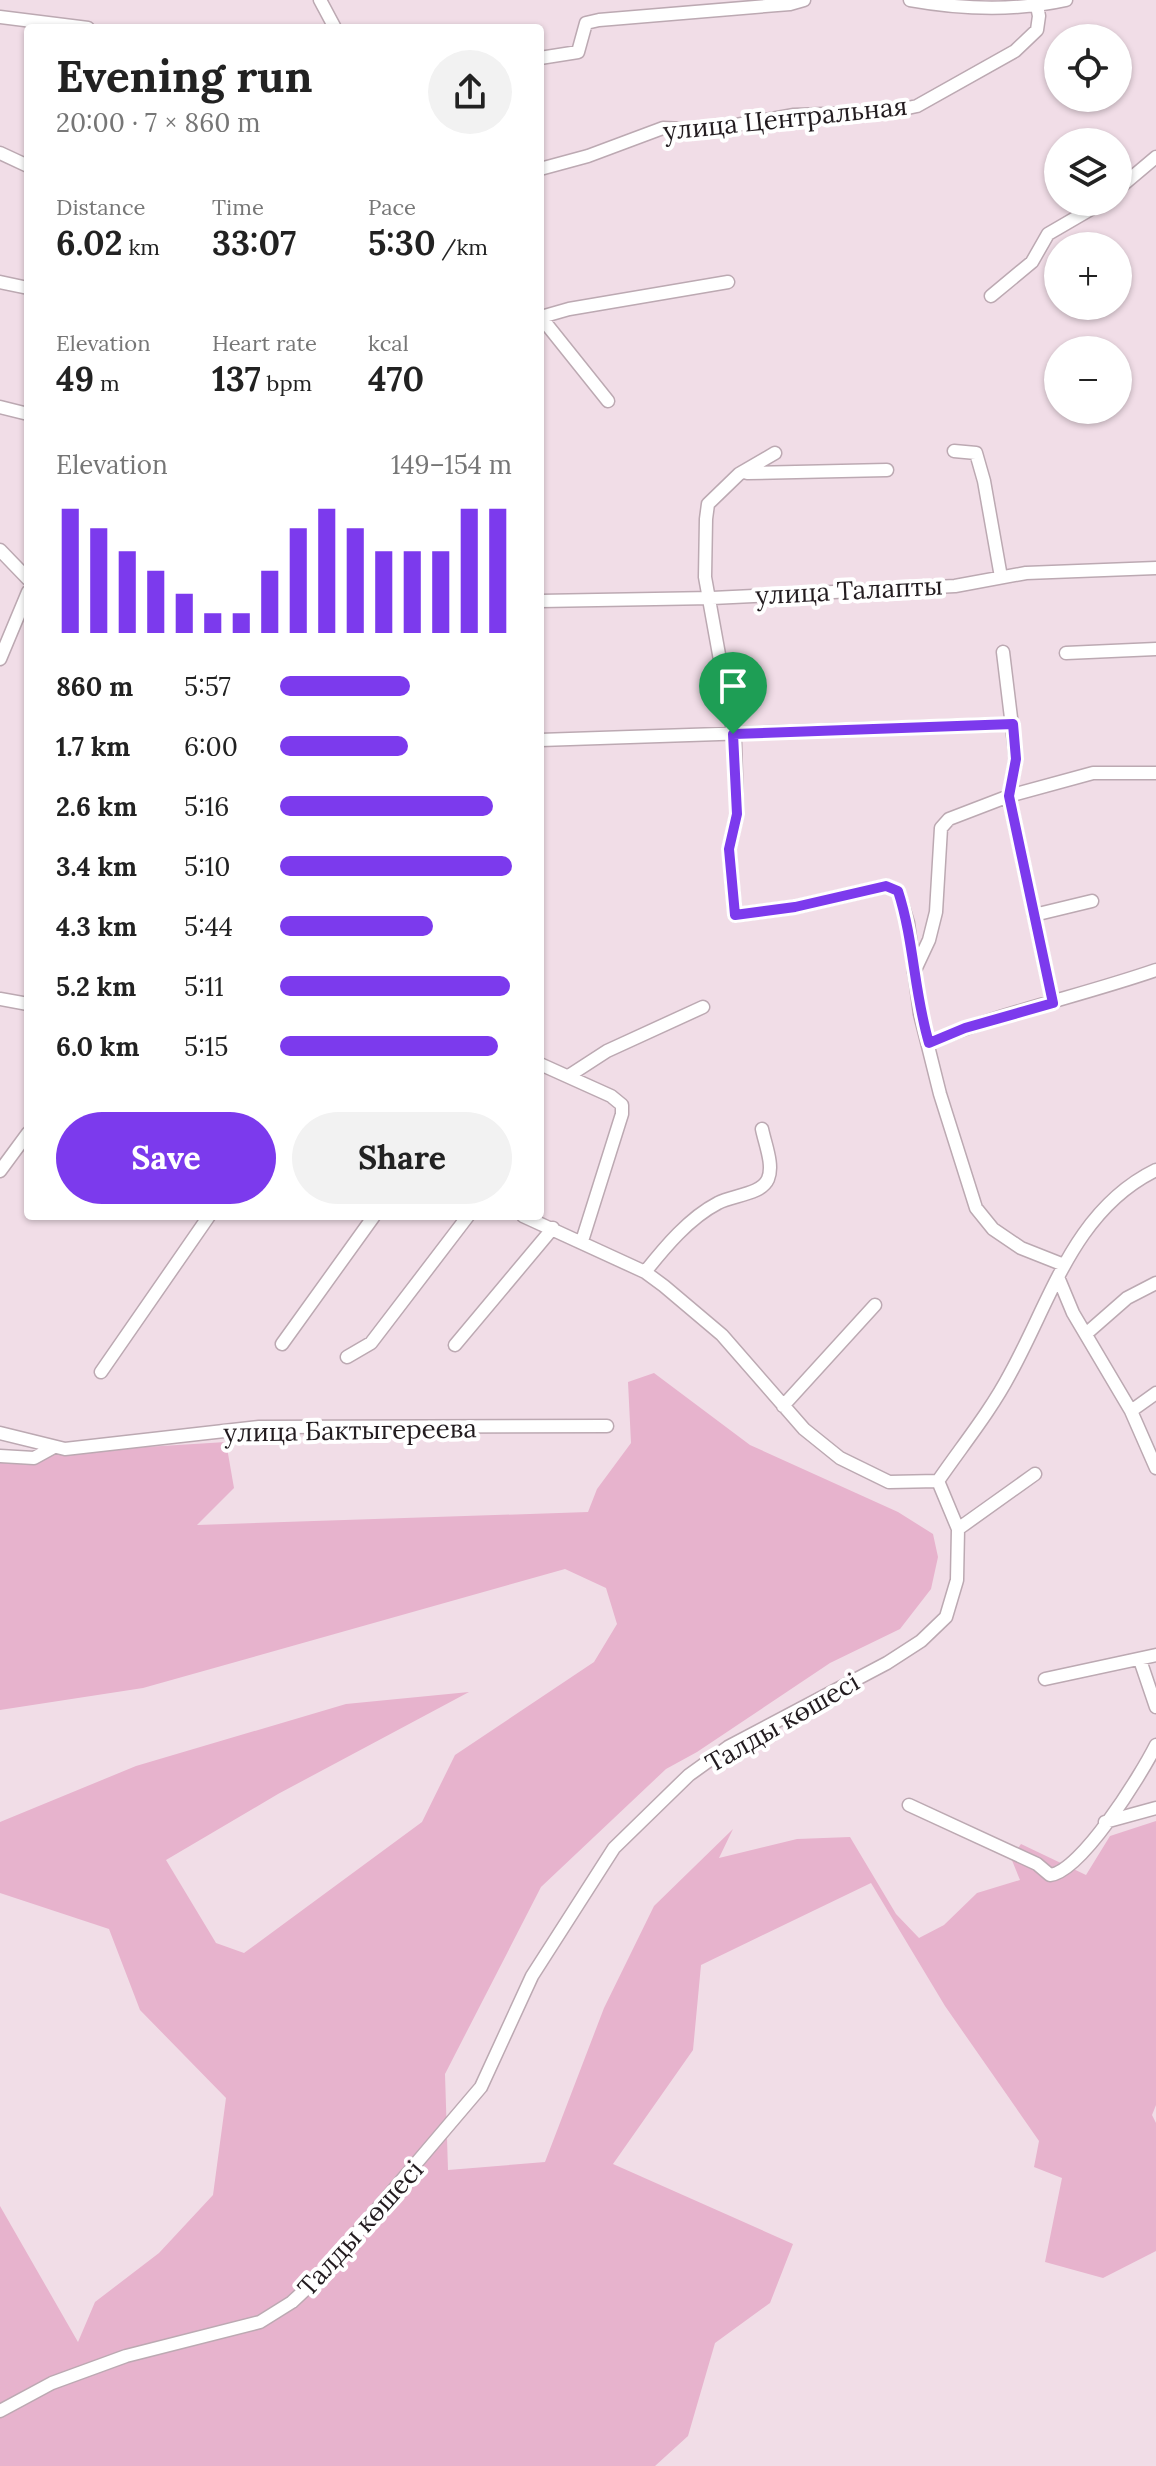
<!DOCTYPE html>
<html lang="en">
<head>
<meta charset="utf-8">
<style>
  body { margin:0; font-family:Lora,serif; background:#f2f2f2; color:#222; height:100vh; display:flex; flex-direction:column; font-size:30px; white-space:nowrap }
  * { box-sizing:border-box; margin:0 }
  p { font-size:26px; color:#767676 }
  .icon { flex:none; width:44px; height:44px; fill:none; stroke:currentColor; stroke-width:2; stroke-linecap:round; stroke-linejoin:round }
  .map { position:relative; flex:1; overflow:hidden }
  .sheet { position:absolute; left:24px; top:24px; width:520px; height:1196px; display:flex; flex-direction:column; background:#fff; border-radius:8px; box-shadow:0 2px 6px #0004 }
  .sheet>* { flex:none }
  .buttons { position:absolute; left:1044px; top:24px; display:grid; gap:16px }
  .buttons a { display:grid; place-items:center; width:88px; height:88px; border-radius:50%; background:#fff; box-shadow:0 2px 6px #0004; font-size:40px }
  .pin { position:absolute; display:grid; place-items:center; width:68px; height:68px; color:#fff; margin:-82px -34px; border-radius:50% 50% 50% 0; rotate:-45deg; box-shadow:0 0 8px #0007 }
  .pin .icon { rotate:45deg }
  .round { display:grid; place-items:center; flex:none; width:84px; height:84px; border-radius:42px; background:#f2f2f2 }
  .summary { display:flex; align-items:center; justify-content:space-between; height:136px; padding:0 32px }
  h1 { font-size:44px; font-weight:700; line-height:60px }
  .metrics { display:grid; grid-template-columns:repeat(3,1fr); gap:12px; height:136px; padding:8px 32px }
  .metrics div { display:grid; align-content:center }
  .metrics b { font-size:34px; font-weight:700 }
  .metrics small { font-size:22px; font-weight:400 }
  .metrics p { font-size:22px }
  .chart { height:224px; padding:16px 32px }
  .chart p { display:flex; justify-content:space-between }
  .chart svg { width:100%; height:144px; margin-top:8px; stroke:#7c3aed; stroke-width:6 }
  .button { display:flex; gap:16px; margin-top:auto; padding:16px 32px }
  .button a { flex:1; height:92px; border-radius:48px; background:#7c3aed; color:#fff; font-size:32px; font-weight:700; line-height:92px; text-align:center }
  .button a+a { background:#f2f2f2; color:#222 }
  ul { padding:0 32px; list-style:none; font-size:26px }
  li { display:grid; grid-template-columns:128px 96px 1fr; align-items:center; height:60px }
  li i { height:20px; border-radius:10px; background:#7c3aed }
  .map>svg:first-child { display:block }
</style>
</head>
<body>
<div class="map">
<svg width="1156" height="2466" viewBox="0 0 1156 2466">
  <rect width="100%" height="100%" fill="#f1dde7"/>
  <!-- green -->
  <path fill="#e7b3cd" d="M654 1373 750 1445 898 1512 933 1534 938 1557 931 1589 900 1629 830 1663 697 1752 666 1769 541 1887 445 2074 448 2170 545 2162 604 2008 654 1906 733 1829 719 1858 797 1839 850 1837 896 1914 919 1938 944 1925 977 1893 1020 1880 1011 1858 1021 1844 1086 1875 1110 1836 1156 1821V2105L1152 2115 1156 2123V2251L1103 2278 1045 2262 1062 2178 1034 2167 1039 2141 945 2006 871 1883 701 1965 693 2050 613 2164 793 2244 770 2303 715 2343 688 2436 655 2466H0V2206L78 2342 95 2302 159 2253 213 2195 226 2098 140 2010 109 1929 0 1893V1822L136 1766 346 1704 469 1692 278 1794 166 1860 216 1943 244 1953 422 1822 455 1755 594 1662 617 1624 606 1588 565 1569 143 1688 0 1710V1456L226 1442 234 1488 197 1525 588 1512 597 1489 631 1443 628 1382Z"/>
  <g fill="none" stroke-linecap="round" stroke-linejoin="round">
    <defs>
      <path id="minor" d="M320 0 335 28
        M910 0C960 9 1016 11 1066 0
        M0 17 88 28
        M540 58 578 52 586 23 599 20 790 4 804 0
        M0 153 28 166
        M540 169 588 156 663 128 707 130 794 115 889 112 917 106 1015 51 1037 30 1039 16 1037 6
        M1118 189 1156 157
        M0 282 28 288
        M991 296 1032 262 1048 234 1103 202
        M540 316 608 401
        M541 317 569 309 728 282
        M0 407 28 414
        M954 451 976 453 984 481 1001 577
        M775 453 739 474 708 504 706 519 705 577 735 743 737 814 729 849 735 915 795 907 886 886 898 891 908 923 920 1014 940 1094 976 1208 993 1229 1021 1248 1064 1265
        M747 473 887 470
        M0 550 28 579
        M540 601 712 598 955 586 1026 573 1156 568
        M1003 652 1016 759 1009 796 1093 773H1156
        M1066 653 1156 649
        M0 659 28 592
        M540 740 1013 724
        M1034 915 1092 901
        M914 972 929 940 936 912 941 828 949 819 1009 796 1053 1003
        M0 999 28 1004
        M929 1043C1002 1012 1081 996 1156 970
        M540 1064 611 1096 622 1105V1114L582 1241
        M570 1075 607 1051 703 1007
        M0 1171 28 1133
        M523 1216 645 1272 664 1286 722 1335 804 1429 840 1458 889 1482 938 1481
        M645 1272C665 1247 689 1218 718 1203 732 1195 761 1195 768 1179 774 1165 765 1144 762 1129
        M1058 1277 1073 1313 1131 1411 1156 1468
        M1087 1333 1127 1298 1156 1283
        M282 1344 374 1216
        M455 1345 553 1228
        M347 1357 371 1343 468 1216
        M101 1372 209 1216
        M783 1406 875 1305
        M1131 1411 1156 1393
        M0 1433 65 1449 259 1427 607 1426
        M0 1456 34 1458 54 1447
        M938 1481C962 1446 990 1412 1010 1374 1051 1300 1074 1210 1156 1170
        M958 1529 1035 1474
        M1140 1660 1156 1707
        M1045 1679 1156 1655
        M909 1805 1037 1864 1050 1875C1081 1872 1141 1775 1156 1745
        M1105 1822 1156 1808
        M0 2411 52 2383 126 2356 260 2322 292 2302 322 2274 481 2087 532 1976 614 1848 689 1775 728 1747 887 1663 921 1641 946 1617 957 1580 958 1529 938 1481"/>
    </defs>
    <!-- minor casing -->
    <use href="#minor" stroke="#bca9b2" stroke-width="15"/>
    <!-- minor -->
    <use href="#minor" stroke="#fff" stroke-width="12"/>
  </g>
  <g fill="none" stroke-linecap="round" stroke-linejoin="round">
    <defs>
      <path id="route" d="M1013 724 1016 759 1009 796 1053 1003 965 1028 929 1043C914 993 914 940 898 891L886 886 795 907 735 915 729 849 737 814 733 734Z"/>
    </defs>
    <!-- route casing -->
    <use href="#route" stroke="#fff" stroke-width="16"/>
    <!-- route -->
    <use href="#route" stroke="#7c3aed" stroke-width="10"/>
  </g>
  <g text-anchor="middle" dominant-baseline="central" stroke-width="8" stroke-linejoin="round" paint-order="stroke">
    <!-- street labels -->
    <g font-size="26" fill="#221b1f" stroke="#fff">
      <text transform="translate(785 118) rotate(-6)">улица Центральная</text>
      <text transform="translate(849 590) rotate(-3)">улица Талапты</text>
      <text transform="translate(350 1430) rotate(-1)">улица Бактыгереева</text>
      <text transform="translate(782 1722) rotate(-30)">Талды көшесі</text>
      <text transform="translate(360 2228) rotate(-48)">Талды көшесі</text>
    </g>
  </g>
</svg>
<div class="buttons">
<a><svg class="icon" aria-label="locate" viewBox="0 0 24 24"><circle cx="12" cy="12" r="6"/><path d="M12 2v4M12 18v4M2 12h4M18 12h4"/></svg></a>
<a><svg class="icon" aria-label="layers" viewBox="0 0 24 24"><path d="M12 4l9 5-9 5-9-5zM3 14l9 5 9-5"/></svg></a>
<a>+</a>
<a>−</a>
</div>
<div class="pin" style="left:733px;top:734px;background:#1e9e55"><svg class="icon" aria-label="arrive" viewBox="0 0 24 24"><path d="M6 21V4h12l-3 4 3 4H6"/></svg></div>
<section class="sheet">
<div class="summary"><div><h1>Evening run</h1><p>20:00 · 7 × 860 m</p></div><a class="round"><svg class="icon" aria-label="share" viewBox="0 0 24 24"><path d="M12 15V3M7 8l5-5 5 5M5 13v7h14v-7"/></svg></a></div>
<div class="metrics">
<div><p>Distance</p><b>6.02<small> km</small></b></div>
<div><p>Time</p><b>33:07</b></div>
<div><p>Pace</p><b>5:30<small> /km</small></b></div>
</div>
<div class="metrics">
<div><p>Elevation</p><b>49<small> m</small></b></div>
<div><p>Heart rate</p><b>137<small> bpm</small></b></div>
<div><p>kcal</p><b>470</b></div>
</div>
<div class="chart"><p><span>Elevation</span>149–154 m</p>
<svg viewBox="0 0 160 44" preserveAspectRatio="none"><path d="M5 44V6M15 44V12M25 44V19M35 44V25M45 44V32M55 44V38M65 44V38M75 44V25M85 44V12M95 44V6M105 44V12M115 44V19M125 44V19M135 44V19M145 44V6M155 44V6"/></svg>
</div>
<ul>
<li><b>860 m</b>5:57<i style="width:56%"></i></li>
<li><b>1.7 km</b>6:00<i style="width:55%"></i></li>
<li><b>2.6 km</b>5:16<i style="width:92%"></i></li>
<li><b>3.4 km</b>5:10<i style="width:100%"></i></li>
<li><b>4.3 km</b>5:44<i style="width:66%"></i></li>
<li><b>5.2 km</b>5:11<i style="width:99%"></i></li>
<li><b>6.0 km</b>5:15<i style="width:94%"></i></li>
</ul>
<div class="button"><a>Save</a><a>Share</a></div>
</section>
</div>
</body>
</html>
